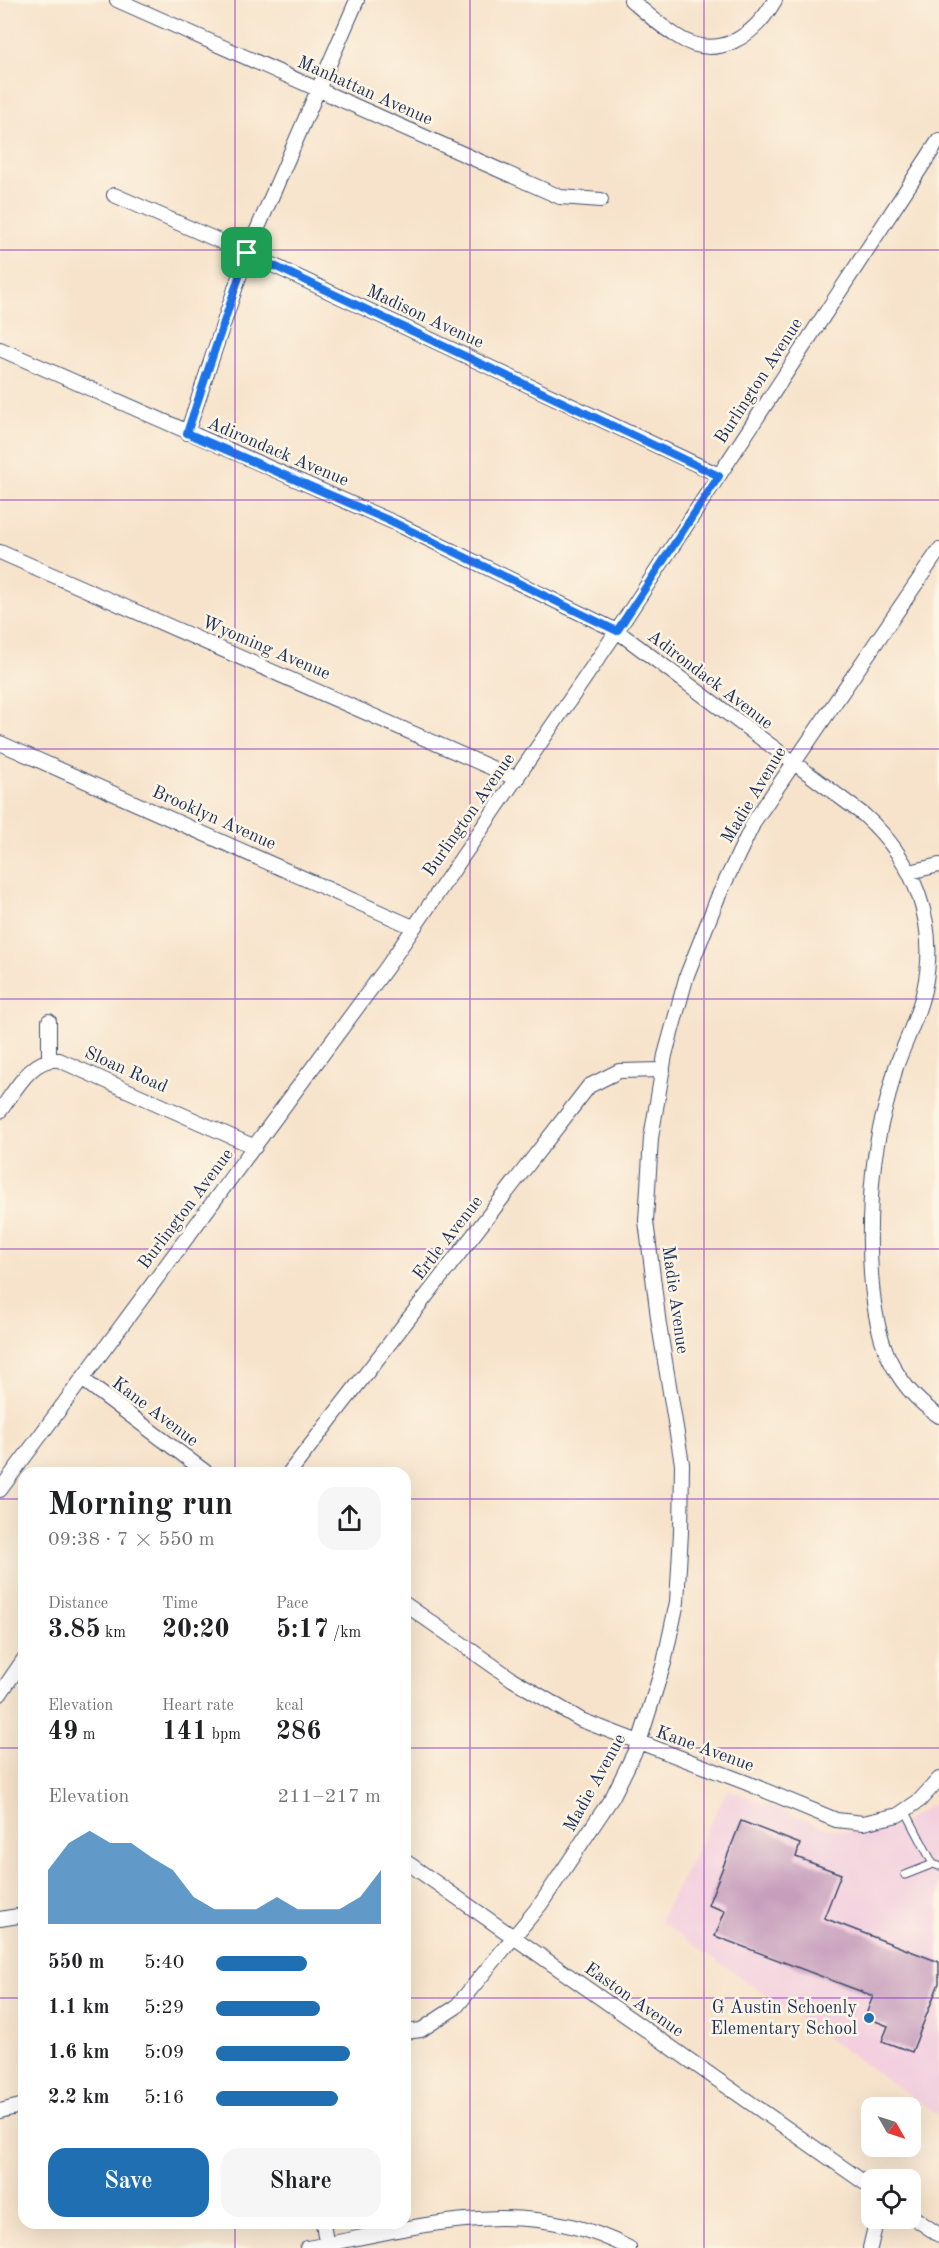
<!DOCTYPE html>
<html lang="en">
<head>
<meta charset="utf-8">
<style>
  body { margin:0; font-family:"Old Standard TT",serif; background:#f6f6f6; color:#202124; height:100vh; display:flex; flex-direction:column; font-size:22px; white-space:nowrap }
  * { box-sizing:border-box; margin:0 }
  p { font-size:20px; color:#757577 }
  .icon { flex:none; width:33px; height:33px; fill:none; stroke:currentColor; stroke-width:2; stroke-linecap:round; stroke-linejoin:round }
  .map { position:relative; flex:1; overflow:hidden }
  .side { position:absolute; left:18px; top:1467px; width:393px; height:762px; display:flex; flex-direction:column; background:#fff; border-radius:18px; box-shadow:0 6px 24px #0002 }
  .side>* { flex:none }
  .needle { width:39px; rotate:129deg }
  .controls { position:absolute; left:861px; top:2097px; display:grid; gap:12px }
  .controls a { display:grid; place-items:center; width:60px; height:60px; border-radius:12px; background:#fff; box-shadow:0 6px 24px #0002; font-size:30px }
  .pin { position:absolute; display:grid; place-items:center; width:51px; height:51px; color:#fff; margin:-26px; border-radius:12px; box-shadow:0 3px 9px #0006 }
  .round { display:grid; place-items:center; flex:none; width:63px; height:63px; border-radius:18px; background:#f6f6f6 }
  .head { display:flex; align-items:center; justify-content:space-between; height:102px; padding:0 30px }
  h1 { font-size:33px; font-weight:800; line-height:45px }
  .metrics { display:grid; grid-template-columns:repeat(3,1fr); gap:9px; height:102px; padding:6px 30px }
  .metrics div { display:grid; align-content:center }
  .metrics b { font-size:26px; font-weight:800 }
  .metrics small { font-size:16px; font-weight:400 }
  .metrics p { font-size:16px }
  .chart { height:168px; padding:12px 30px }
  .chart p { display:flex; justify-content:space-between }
  .chart svg { width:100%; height:108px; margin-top:6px; fill:#1f6fb2; opacity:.7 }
  .button { display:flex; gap:12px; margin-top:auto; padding:12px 30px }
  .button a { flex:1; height:69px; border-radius:18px; background:#1f6fb2; color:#fff; font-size:24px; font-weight:800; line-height:69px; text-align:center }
  .button a+a { background:#f6f6f6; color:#202124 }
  ul { padding:0 30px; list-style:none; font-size:20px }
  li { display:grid; grid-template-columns:96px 72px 1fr; align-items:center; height:45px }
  li i { height:15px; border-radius:8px; background:#1f6fb2 }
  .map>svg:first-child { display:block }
</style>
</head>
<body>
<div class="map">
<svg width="939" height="2248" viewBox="0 0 939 2248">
  <rect width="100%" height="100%" fill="#fcf5e5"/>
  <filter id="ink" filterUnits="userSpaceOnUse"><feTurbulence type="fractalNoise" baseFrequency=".0167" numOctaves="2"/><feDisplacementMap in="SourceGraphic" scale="12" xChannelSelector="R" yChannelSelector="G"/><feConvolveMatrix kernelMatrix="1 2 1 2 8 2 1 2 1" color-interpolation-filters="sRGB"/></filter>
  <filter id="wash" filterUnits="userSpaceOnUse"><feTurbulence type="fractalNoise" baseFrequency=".008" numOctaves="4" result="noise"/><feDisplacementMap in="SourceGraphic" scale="24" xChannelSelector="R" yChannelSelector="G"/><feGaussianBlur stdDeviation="1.35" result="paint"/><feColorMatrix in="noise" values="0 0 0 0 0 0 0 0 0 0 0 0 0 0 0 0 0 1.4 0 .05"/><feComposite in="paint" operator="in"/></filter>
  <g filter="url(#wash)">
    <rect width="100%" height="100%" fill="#f7e3cb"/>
    <!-- built -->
    <path fill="#f3cfdf" d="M728 1789 823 1827 846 1831 869 1832 898 1826 931 1804 939 1815V2116L660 1921Z"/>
    <g id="blocks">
      <!-- building -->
      <path fill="#c79fbd" d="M741 1821 800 1844 796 1857 841 1874 824 1918 939 1962V1983L912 2052 882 2041 888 2026 865 2017 873 1996 715 1936 725 1911 708 1905Z"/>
    </g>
  </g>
  <g filter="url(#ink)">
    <use href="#blocks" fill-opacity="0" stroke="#3c4a6e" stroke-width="1.5"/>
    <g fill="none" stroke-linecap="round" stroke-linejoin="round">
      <defs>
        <path id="service" d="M905 1810 933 1864 939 1866
          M905 1875 933 1864"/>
        <path id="minor" d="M117 0 560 197 601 200
          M631 0C645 12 659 25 675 35 716 63 754 37 775 0
          M114 195 247 253 719 475
          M0 349 395 523 617 631 864 815C914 860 939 923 924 990 918 1017 905 1042 896 1067 891 1085 887 1103 882 1120 867 1181 863 1296 887 1354 898 1379 916 1401 939 1416
          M187 433 247 253 357 0
          M0 552 517 779
          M0 743 413 927
          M910 872 939 865
          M49 1059V1021
          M0 1111C15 1091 31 1057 59 1060L255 1147
          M82 1379 207 1473
          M289 1473 589 1086 619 1071 663 1070
          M0 1490 387 967 617 631 939 140
          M405 1604 512 1679 581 1720 747 1783 836 1820 863 1823 898 1815 920 1800 939 1779
          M0 1694 24 1659
          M405 1861 872 2188
          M0 1919 24 1915
          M405 2032 421 2030 456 2007 540 1905 613 1796 639 1743 664 1663 677 1602 681 1532 682 1464 659 1325 646 1221 651 1138 665 1055 687 975 718 897 755 820 939 550
          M0 2111 24 2105
          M910 2215 939 2235
          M323 2223 327 2248
          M307 2248C417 2228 523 2192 629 2248
          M870 2248 877 2218"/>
      </defs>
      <!-- service casing -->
      <use href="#service" stroke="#3c4a6e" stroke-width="9"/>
      <!-- minor casing -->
      <use href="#minor" stroke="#3c4a6e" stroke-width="16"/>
      <!-- service -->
      <use href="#service" stroke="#fff" stroke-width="7"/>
      <!-- minor -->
      <use href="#minor" stroke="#fff" stroke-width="14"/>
    </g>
  </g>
  <g fill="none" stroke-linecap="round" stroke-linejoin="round" filter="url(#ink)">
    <defs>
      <path id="route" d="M247 253 719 476 617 631 395 523 187 433Z"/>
    </defs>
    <!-- route casing -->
    <use href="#route" stroke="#fff" stroke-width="12"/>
    <!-- route -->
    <use href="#route" stroke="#1a73e8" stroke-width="8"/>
  </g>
  <!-- grid -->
  <path fill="none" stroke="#7b2cbf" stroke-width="1.5" stroke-opacity="0.55" d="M235 0V1473M470 0V2248M704 0V2248M0 250H939M0 500H939M0 749H939M0 999H939M0 1249H939M0 1499H24M405 1499H939M0 1748H24M405 1748H939M0 1998H24M405 1998H939M235 2223V2248"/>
  <!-- markers -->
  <circle fill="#1f6fb2" stroke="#fcf5e5" stroke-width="2" cx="869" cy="2018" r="6"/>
  <g text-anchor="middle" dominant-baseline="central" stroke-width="5" stroke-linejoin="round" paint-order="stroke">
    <!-- street labels -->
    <g font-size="18" fill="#1b2f5e" stroke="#fcf5e5">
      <text transform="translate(365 91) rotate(24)">Manhattan Avenue</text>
      <text transform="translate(425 317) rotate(25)">Madison Avenue</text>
      <text transform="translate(759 381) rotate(-57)">Burlington Avenue</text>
      <text transform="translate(278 452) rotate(23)">Adirondack Avenue</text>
      <text transform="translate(266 648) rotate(23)">Wyoming Avenue</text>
      <text transform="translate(710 680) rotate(37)">Adirondack Avenue</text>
      <text transform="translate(754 795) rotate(-59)">Madie Avenue</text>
      <text transform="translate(469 815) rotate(-55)">Burlington Avenue</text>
      <text transform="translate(214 818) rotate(24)">Brooklyn Avenue</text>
      <text transform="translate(126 1070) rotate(24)">Sloan Road</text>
      <text transform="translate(186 1209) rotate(-53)">Burlington Avenue</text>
      <text transform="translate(448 1238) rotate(-52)">Ertle Avenue</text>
      <text transform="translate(675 1300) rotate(82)">Madie Avenue</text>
      <text transform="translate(155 1412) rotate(37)">Kane Avenue</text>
      <text transform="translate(705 1749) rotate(20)">Kane Avenue</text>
      <text transform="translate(595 1783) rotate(-61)">Madie Avenue</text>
      <text transform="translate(634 2000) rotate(35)">Easton Avenue</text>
    </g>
    <!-- poi labels -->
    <g font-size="18" fill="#1b2f5e" stroke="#fcf5e5" text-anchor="end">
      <text x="857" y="2008">G Austin Schoenly<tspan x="857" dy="21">Elementary School</tspan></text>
    </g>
  </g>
</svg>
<div class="controls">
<a><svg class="needle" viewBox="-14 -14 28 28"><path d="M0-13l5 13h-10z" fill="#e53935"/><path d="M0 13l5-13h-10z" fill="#757577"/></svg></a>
<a><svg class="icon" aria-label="locate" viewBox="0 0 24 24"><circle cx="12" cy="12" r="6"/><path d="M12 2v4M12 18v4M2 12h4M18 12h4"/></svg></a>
</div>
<div class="pin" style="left:247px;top:253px;background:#1e9e55"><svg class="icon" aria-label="arrive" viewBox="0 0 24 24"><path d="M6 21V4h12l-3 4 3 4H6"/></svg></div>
<section class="side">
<div class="head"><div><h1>Morning run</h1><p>09:38 · 7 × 550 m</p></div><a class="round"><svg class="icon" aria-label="share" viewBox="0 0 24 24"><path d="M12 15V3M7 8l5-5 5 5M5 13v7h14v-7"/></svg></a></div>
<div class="metrics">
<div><p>Distance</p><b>3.85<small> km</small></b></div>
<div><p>Time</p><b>20:20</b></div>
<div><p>Pace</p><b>5:17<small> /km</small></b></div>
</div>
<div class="metrics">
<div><p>Elevation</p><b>49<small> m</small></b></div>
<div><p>Heart rate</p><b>141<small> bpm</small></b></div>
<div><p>kcal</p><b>286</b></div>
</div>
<div class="chart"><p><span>Elevation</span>211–217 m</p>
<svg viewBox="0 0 160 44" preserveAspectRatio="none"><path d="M0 44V22L10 11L20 6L30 11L40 11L50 17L60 22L70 33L80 38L90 38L100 38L110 33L120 38L130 38L140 38L150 33L160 22V44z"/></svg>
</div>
<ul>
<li><b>550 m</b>5:40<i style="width:55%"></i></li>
<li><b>1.1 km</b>5:29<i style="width:63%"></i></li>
<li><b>1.6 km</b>5:09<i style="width:81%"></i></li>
<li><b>2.2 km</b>5:16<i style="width:74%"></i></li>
</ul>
<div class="button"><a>Save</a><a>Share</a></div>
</section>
</div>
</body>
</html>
